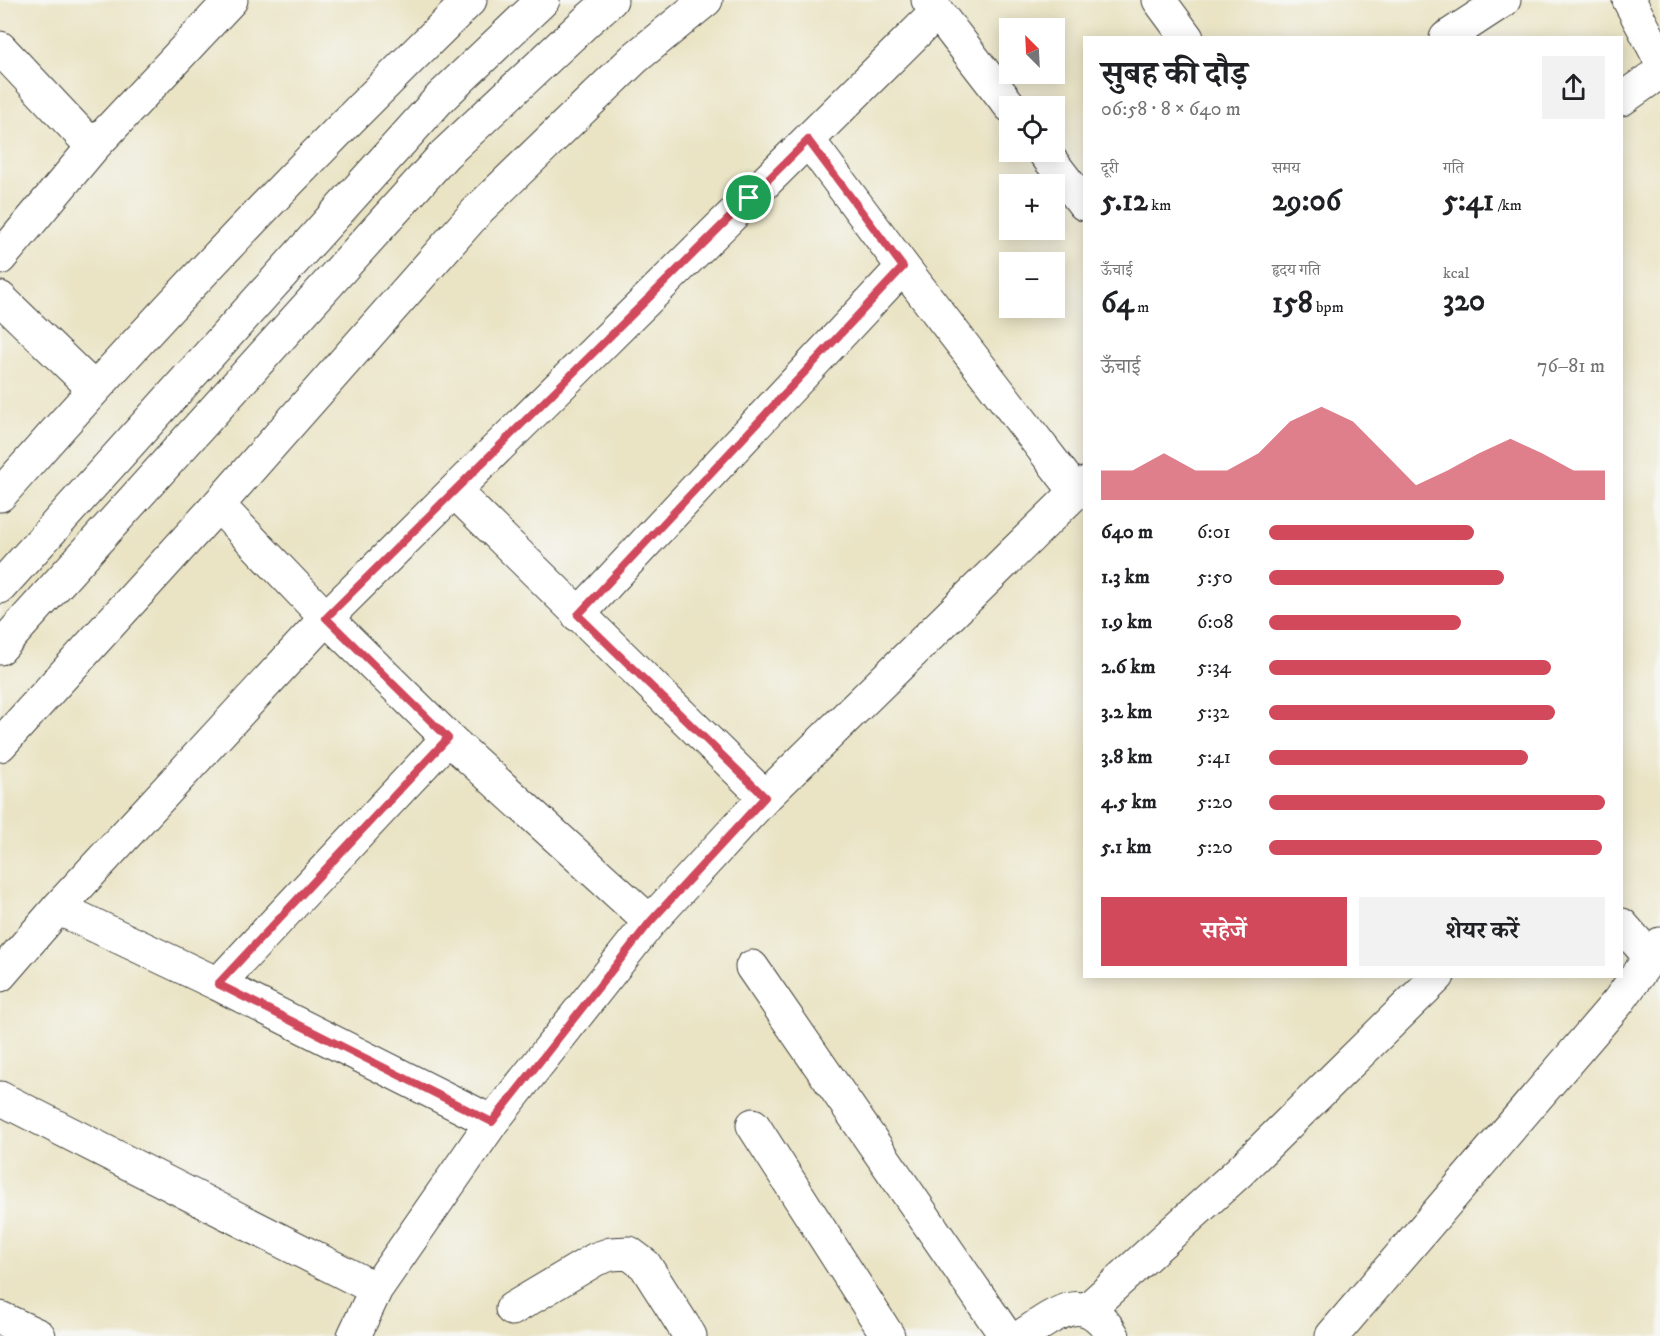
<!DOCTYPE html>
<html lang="hi">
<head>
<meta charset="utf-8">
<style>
  body { margin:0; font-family:"IM FELL DW Pica","Noto Serif Devanagari",serif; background:#f2f2f2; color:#202124; height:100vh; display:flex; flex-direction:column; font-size:22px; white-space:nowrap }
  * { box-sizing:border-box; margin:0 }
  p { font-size:20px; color:#757577 }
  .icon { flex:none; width:33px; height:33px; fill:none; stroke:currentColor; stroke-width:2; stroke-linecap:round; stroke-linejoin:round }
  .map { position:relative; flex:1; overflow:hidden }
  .drawer { position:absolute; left:1083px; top:36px; width:540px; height:942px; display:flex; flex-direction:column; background:#fff; border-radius:0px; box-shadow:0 3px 15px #0003 }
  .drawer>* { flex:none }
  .needle { width:39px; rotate:336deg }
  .controls { position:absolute; left:999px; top:18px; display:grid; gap:12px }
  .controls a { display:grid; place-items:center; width:66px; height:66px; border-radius:0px; background:#fff; box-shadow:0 3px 15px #0003; font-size:30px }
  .pin { position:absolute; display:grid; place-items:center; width:51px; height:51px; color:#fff; margin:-26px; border:3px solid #fff; border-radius:50%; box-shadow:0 2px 6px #0007 }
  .round { display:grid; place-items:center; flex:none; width:63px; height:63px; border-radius:0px; background:#f2f2f2 }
  .overview { display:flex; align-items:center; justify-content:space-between; height:102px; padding:0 18px }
  h1 { font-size:33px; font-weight:700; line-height:45px }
  .figures { display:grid; grid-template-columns:repeat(3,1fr); gap:9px; height:102px; padding:6px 18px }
  .figures div { display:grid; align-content:center }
  .figures b { font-size:30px; font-weight:700 }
  .figures small { font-size:16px; font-weight:400 }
  .figures p { font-size:16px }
  .chart { height:168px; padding:12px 18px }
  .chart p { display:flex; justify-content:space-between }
  .chart svg { width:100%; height:108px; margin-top:6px; fill:#d1495b; opacity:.7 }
  .button { display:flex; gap:12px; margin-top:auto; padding:12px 18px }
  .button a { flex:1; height:69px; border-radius:0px; background:#d1495b; color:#fff; font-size:24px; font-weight:700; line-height:69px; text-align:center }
  .button a+a { background:#f2f2f2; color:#202124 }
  ul { padding:0 18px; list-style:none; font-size:20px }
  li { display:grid; grid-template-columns:96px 72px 1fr; align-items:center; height:45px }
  li i { height:15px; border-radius:8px; background:#d1495b }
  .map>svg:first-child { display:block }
</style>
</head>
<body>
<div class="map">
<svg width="1660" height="1336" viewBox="0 0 1660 1336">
  <rect width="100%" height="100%" fill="#f6f6f2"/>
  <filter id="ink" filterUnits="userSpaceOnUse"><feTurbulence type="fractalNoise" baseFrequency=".0167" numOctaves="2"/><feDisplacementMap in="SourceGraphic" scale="12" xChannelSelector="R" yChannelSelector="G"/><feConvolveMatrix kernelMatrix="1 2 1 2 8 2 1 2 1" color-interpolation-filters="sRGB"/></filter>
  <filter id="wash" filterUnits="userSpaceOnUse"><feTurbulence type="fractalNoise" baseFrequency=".008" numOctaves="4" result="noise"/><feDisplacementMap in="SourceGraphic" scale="24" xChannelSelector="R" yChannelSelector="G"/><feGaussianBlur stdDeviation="1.35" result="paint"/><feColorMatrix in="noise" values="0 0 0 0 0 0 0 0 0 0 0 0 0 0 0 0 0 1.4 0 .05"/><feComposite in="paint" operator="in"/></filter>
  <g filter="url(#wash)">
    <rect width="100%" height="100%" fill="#eae4c5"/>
  </g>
  <g filter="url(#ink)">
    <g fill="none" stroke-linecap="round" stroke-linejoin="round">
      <defs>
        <path id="minor" d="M928 0 1010 106
          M1159 0 1187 38
          M1629 0 1660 59
          M1446 38 1504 0
          M0 48 93 147
          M1622 99 1660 72
          M808 140 903 267 1076 492
          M1044 152 1084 204
          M0 258 93 147 231 0
          M0 298 94 389
          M454 491 765 797
          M0 495C150 324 307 159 470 0
          M218 505 326 618 448 738 650 922
          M0 587 441 97 543 0
          M578 615 903 267
          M0 648 444 155 588 20 611 0
          M0 745 218 505 479 209 635 58 706 0
          M58 908 218 984 492 1122
          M1622 925 1650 957
          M752 967 1006 1336
          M0 975 58 908 326 618 937 12
          M218 984 448 738
          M0 1098 376 1289
          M753 1125 888 1336
          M512 1309 596 1259 611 1254 629 1253 645 1265 690 1336
          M1088 1309 1239 1172 1438 976
          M0 1318 39 1336
          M354 1336 376 1289 492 1122 650 922 765 797 1084 484
          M1022 1336C1057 1313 1085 1288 1113 1336
          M1332 1336 1618 1002 1660 944"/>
      </defs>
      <!-- minor casing -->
      <use href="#minor" stroke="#3b3a35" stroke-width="35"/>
      <!-- minor -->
      <use href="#minor" stroke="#fff" stroke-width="33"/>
    </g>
  </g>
  <g fill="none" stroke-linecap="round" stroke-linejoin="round" filter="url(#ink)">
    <defs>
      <path id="route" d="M808 140 903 267 578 615 765 797 650 922 492 1122 218 984 448 738 326 618Z"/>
    </defs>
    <!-- route casing -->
    <use href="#route" stroke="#fff" stroke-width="12"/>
    <!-- route -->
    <use href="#route" stroke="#d1495b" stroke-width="8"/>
  </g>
</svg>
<div class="controls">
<a><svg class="needle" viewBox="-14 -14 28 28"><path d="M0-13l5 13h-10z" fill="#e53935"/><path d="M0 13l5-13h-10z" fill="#757577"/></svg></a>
<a><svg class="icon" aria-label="locate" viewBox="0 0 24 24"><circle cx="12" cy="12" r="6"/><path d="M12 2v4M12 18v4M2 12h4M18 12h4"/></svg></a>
<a>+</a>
<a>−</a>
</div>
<div class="pin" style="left:749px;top:198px;background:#1e9e55"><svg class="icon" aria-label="arrive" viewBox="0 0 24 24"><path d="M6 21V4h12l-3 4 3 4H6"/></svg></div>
<section class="drawer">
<div class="overview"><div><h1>सुबह की दौड़</h1><p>06:58 · 8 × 640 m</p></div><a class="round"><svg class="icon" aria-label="share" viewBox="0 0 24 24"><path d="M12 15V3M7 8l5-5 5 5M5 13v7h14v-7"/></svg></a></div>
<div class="figures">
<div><p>दूरी</p><b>5.12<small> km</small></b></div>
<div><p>समय</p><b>29:06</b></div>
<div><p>गति</p><b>5:41<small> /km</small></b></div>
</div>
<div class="figures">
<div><p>ऊँचाई</p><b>64<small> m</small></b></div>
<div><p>हृदय गति</p><b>158<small> bpm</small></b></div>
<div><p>kcal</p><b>320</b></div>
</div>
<div class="chart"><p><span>ऊँचाई</span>76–81 m</p>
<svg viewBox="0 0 160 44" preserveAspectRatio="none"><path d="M0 44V32L10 32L20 25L30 32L40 32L50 25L60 12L70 6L80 12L90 25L100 38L110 32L120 25L130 19L140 25L150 32L160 32V44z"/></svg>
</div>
<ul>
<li><b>640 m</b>6:01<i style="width:61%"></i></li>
<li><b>1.3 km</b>5:50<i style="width:70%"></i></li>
<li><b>1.9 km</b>6:08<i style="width:57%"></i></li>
<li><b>2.6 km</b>5:34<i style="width:84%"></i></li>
<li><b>3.2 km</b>5:32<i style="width:85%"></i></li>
<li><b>3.8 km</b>5:41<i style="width:77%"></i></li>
<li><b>4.5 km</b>5:20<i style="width:100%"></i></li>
<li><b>5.1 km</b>5:20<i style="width:99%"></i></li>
</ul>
<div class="button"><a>सहेजें</a><a>शेयर करें</a></div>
</section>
</div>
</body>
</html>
